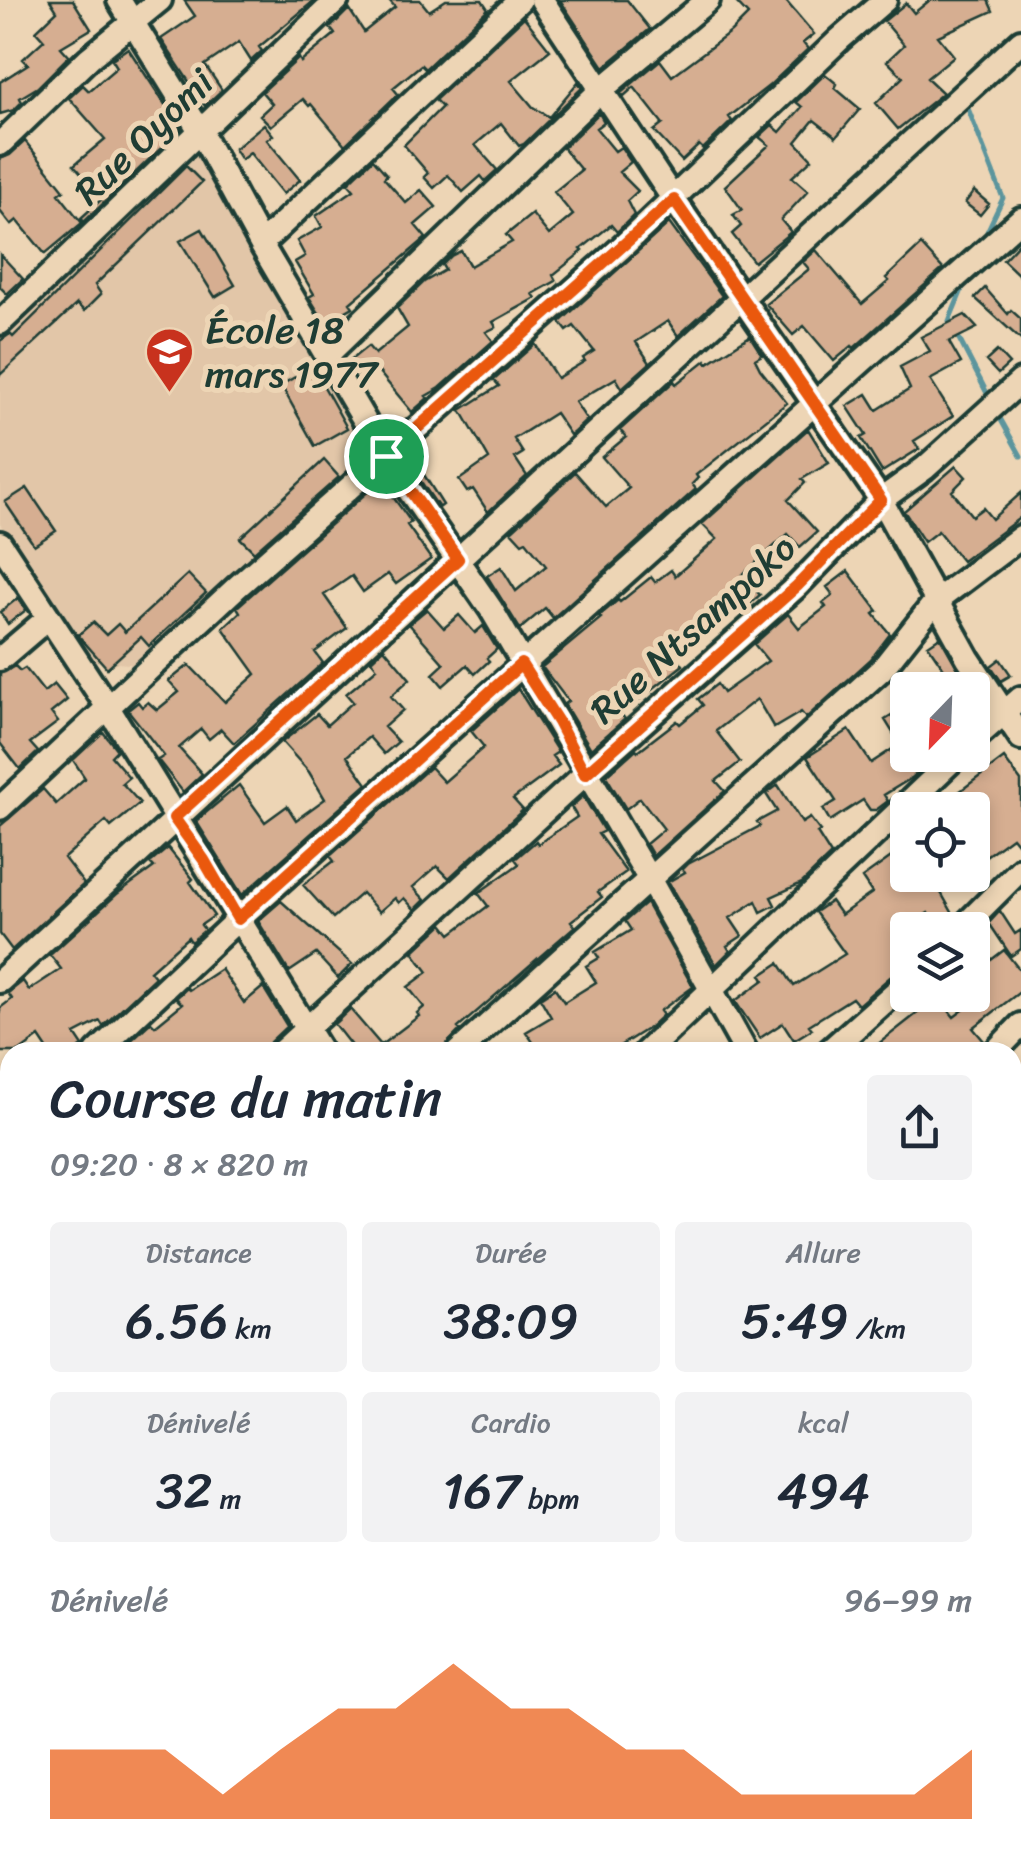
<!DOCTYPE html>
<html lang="fr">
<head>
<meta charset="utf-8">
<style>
  body { margin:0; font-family:Sriracha,sans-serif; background:#f2f2f3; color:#1f2937; height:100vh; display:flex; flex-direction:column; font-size:38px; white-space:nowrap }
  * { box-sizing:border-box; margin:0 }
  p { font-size:32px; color:#747a83 }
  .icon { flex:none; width:55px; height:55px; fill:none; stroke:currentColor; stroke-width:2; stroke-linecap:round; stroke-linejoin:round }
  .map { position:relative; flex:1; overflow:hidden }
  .details { position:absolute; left:0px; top:1042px; width:1022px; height:812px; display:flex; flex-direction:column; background:#fff; border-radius:30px 30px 0 0; box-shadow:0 5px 15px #0003 }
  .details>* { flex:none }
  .needle { width:65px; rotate:203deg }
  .fabs { position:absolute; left:890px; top:672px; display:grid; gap:20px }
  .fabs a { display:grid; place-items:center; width:100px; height:100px; border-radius:10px; background:#fff; box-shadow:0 5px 15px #0003; font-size:50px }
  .pin { position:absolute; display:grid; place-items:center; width:85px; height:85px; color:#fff; margin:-42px; border:5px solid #fff; border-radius:50%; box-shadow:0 2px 10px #0007 }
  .round { display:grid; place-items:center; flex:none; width:105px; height:105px; border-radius:10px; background:#f2f2f3 }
  .summary { display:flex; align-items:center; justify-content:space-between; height:170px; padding:0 50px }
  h1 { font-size:55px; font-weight:600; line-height:75px }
  .metrics { display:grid; grid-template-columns:repeat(3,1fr); gap:15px; height:170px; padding:10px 50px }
  .metrics div { display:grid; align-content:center; border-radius:10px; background:#f2f2f3; text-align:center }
  .metrics b { font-size:50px; font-weight:600 }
  .metrics small { font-size:28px; font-weight:400 }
  .metrics p { font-size:28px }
  .chart { height:280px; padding:20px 50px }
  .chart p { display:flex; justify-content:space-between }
  .chart svg { width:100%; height:180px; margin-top:10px; fill:#ea580c; opacity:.7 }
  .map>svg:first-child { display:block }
</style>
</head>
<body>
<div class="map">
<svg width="1021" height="1854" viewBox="0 0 1021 1854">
  <rect width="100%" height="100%" fill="#edd5b5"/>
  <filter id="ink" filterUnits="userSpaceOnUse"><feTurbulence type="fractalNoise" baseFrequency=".01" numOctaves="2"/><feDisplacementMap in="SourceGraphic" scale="20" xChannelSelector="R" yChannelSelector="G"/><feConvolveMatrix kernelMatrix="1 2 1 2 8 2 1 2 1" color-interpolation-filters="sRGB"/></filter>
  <g filter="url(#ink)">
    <!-- built -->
    <path fill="#e2c6a8" d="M201 151 373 452 141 665 92 661 0 524V337Z"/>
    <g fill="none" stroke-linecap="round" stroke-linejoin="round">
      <!-- stream -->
      <path stroke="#5b959d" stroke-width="5" d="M971 102 967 106 1003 198 984 238
        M952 325 949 321 966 280
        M957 335 991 401
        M996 411 1021 456"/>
    </g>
    <!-- building -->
    <path fill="#d6ae91" stroke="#1f3d34" stroke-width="2.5" d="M50 0H73L91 29 61 47 69 56 38 87 20 98 22 102 14 110 0 114V82L28 64 23 59 44 40 36 31 57 11Z
      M184 0H315L259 47 262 51 251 61 239 42 205 65 222 90 205 106 161 39 195 16Z
      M389 0H420L429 11 446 0H482L488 9 425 69 421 65 393 88 398 94 345 145 311 104 309 106 303 99 271 126 260 115 272 104 262 92 299 58 301 62 335 34 330 28 349 9 364 32 395 7Z
      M560 0H627L650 29 604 67Z
      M734 0H785L814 34 803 43 808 49 770 85 729 117 732 121 703 149 699 145 682 161 654 131 663 124 634 87 624 96 621 93 660 60 672 76 731 32 748 15Z
      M930 0H988L993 11 938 36 954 56 927 78 943 93 898 129 876 103 903 77 887 61 904 45 884 21 906 3 914 13Z
      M524 17 550 50 511 81 533 107 549 117 578 82 582 88 524 144 519 146 501 123 475 145 497 170 485 181 481 176 463 192 448 175 434 188 424 177 428 173 404 145 442 107 435 100Z
      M128 48 181 129 84 222 81 218 103 198 74 165 105 139 69 98 83 85 89 91 117 67 112 59Z
      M825 74 837 84 835 88 860 109 836 137 814 120 796 142 812 159 792 177 808 191 781 220 791 232 754 262 732 234 741 226 733 215 742 210 725 186 769 145 759 137 772 125 780 132 802 107 796 102Z
      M599 113 604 122 596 128 615 151 621 147 631 162 619 172 638 191 627 201 634 215 617 232 611 225 581 249 583 251 553 275 556 281 533 294 536 298 493 322 496 327 486 332 493 341 440 388 426 396 428 398 412 412 373 365 359 375 348 362 368 346 375 354 408 327 397 308 424 282 445 270 442 265 451 256 461 251 470 266 512 242 506 235 532 214 549 235 573 215 554 192 581 170 563 148Z
      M264 124 273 135 267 140 300 180 283 194 250 153 241 160 234 149Z
      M25 141 64 190 59 194 82 223 45 254 17 220 11 225 0 211V159L10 155Z
      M373 159 387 175 384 178 406 203 421 190 436 207 415 225 426 238 350 303 353 307 325 323 309 297 314 294 295 262 305 256 297 241 322 227 316 216 354 190 348 183Z
      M186 166 202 182 95 285 101 294 84 311 77 304 0 375V341L10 334 13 337Z
      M974 191 989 204 980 215 965 203Z
      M669 223 722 296 678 336 668 321 636 342 650 363 622 388 616 378 575 402 587 420 574 432 570 435 555 413 514 439 523 453 515 458 527 476 488 512 473 489 467 492 459 480 489 459 461 410 499 386 494 380 535 344 557 378 585 361 583 358 594 351 574 326 567 331 560 322Z
      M202 229 235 285 215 297 180 241Z
      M1021 241V277L1003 260Z
      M921 245 943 269 854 348 852 346 834 361 804 326 793 335 766 304 809 269 803 262 816 250 862 304 889 281 886 278Z
      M0 254 23 279 7 294 0 287Z
      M985 288 1008 314 1011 310 1021 319V340L975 298Z
      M965 315 977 328 949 342 961 363 930 380 953 416 914 441 919 449 882 472 861 438 866 435 847 406 867 394 877 410 910 389 900 367 930 351 921 337Z
      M750 336 762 355 755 359 760 369 787 403 696 475 698 478 692 484 696 489 553 618 545 608 520 629 487 576 501 567 516 591 546 566 526 541 522 543 511 531 575 472 606 507 629 488 602 457 626 437 620 430 674 381 676 384 706 360 708 363Z
      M997 351 1009 364 998 374 986 361Z
      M313 367 347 428 315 446 281 385Z
      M808 429 829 463 802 479 805 483 788 500 817 532 800 547 788 534 742 575 760 595 745 608 736 598 712 620 715 625 677 657 683 665 621 714 625 719 591 749 564 704 568 701 542 667 601 618 599 616 618 600 620 602 651 577 655 582 671 570 675 576 717 539 702 524Z
      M324 460 339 477 254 552 240 538Z
      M956 466 966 477 952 491 972 516 983 508 992 519 1021 493V517L962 561 938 531 924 542 904 511Z
      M419 467 443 505 439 508 413 470Z
      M381 480 411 522 407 525 431 559 396 584 388 574 363 592 352 576 324 595 347 628 315 652 323 663 234 743 221 729 209 739 201 729 179 748 202 774 183 792 158 760 164 756 128 710 138 702 142 707 148 702 157 710 179 692 169 681 189 665 225 702 256 674 223 628 240 612 237 607Z
      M27 488 56 531 34 545 5 502Z
      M848 571 878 611 874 614 890 634 871 659 806 718 801 712 774 728 757 699 716 731 740 762 716 781 725 791 653 856 646 844 664 829 640 798 626 809 606 776 636 749 638 751 677 721 680 724 703 705 698 699 717 684 723 693 768 661 754 644 788 614 799 628 826 607 823 603 833 595 827 587Z
      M188 574 206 593 149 646 141 637 107 668 78 635 93 622 106 635 118 624 125 632Z
      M18 598 26 610 8 624 0 612Z
      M427 609 444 628 459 615 475 633 483 626 497 649 487 658 489 661 475 674 467 665 443 686 433 674 444 664 409 624Z
      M940 637 966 683 957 688 928 645Z
      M384 648 410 679 391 696 403 710 384 727 398 742 384 754 369 737 347 756 367 784 242 895 196 821 239 785 265 822 287 806 296 820 325 799 309 772 282 742 317 714 327 725 353 702 346 694 377 668 371 660Z
      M1000 659 1011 675 1001 681 991 666Z
      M15 666 20 671 25 668 44 692 54 684 67 700 51 713 58 722 30 743 38 752 20 769 0 743V674Z
      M518 689 558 752 552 756 559 765 513 799 523 810 449 878 437 866 413 887 425 900 415 910 404 898 399 903 395 898 379 912 362 893 333 918 303 885 334 861 330 856 430 767 444 782 484 747 471 731Z
      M908 706V755H924L929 762 913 777 884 795 888 801 876 810H870L863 800 830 821 823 809 836 801 807 757 849 730 871 763 900 744 885 720Z
      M103 732 117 750 111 756 129 777 122 783 140 803 111 827 106 821 64 858 84 884 12 950 0 934V826L43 789 56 804 85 778 73 760Z
      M1004 758 1021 781V848L1012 837 972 866V810H935Z
      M778 785 802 823 810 818 820 831 817 833 831 855 802 883 771 897 775 905 761 912 756 901 730 918 742 936 727 946 730 951 716 965 668 882 685 872 683 869 688 864 760 826 757 822 777 811 766 794Z
      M583 796 604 831 598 834 626 872 598 892 602 897 571 921 575 926 458 1028 460 1030 439 1052H356L334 1024 350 1009 381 1045 419 1016 417 1013 424 1007 408 987 428 972 413 952 443 924 451 934 488 906 478 893 519 864 515 859 536 841 538 844 577 817 571 807Z
      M908 845V875H931L953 914 934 924 928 913 908 926V966L898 970 858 1005 852 998 809 1025 812 1029 794 1040 783 1023 760 1038 735 1001 764 980 761 975 779 963 794 986 845 954 815 912 831 901 841 915 872 893 862 878Z
      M168 848 193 879 190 882 214 916 201 925 205 930 191 942 188 937 150 971 155 977 103 1026 100 1021 75 1034 83 1046 72 1052H49L39 1037 19 1052H0V1008L12 999 8 993 23 981 29 990 61 969 50 955 117 894 154 867 150 863Z
      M281 901 352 964 338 978 316 954 289 972 258 921Z
      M646 903 693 987 660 1011 663 1015 650 1027 610 1052H516L533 1042 526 1032 551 1017 540 998 555 988 564 1002 596 982 586 966 599 958 595 952 631 930 625 921Z
      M1000 911 1015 934 1021 930V949L1011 956 989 923Z
      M1004 950 1021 972V991L973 1028 984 1041 980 1052H868L938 997 954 1017 983 995 972 982V954L982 967Z
      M221 969 244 1003 263 987 287 1026 270 1042 266 1052H130L125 1046 151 1022 155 1026 182 1004 176 998 187 988 189 990Z"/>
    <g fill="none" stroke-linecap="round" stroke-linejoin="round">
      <defs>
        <path id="street" d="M119 0 200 131 261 244 386 457 491 609 650 880 746 1052
          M542 0 674 200 881 500 968 658 1021 738
          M0 144 89 58 160 0
          M261 244 520 0
          M0 323 337 0
          M328 354 601 90 708 0
          M0 543 109 709 321 1052
          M0 659 48 618
          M972 741 1021 698
          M0 808 237 587 620 249 840 39 885 0
          M960 930 1021 869
          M0 981 1021 41
          M97 1052 238 919 1021 219
          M281 1052 585 774 797 586 881 500 925 468 1021 381
          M458 1052 882 669 935 602 1021 537
          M646 1052 958 755
          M828 1052 908 981
          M995 1052 1021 1025
          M0 1132 10 1124
          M1012 1209 1021 1203
          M0 1294 10 1286
          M0 1319 10 1333
          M1012 1388 1021 1380
          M0 1470 10 1461
          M1012 1518 1021 1532
          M0 1637 10 1627
          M1012 1704 1021 1697
          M0 1798 10 1789
          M342 1845 348 1854
          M820 1845 826 1854
          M112 1854 121 1845
          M285 1854 294 1845
          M478 1854 491 1845
          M658 1854 669 1845
          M848 1854 858 1845"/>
      </defs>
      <!-- street casing -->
      <use href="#street" stroke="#1f3d34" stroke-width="30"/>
      <!-- street -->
      <use href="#street" stroke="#edd5b5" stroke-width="22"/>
    </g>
  </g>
  <g fill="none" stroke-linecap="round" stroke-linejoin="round" filter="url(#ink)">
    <defs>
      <path id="route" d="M674 200 881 500 797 586 585 774 558 722 521 664 238 919 204 860 174 818 458 559 386 456Z"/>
    </defs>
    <!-- route casing -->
    <use href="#route" stroke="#fff" stroke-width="20"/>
    <!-- route -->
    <use href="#route" stroke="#ea580c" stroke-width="12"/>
  </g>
  <!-- icons -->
  <defs>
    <symbol id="school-pin" viewBox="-11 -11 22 30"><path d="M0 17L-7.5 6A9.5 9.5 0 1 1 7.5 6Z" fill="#c8321e" stroke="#edd5b5"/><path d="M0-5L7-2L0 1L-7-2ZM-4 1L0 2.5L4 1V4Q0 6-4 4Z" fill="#fff"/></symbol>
  </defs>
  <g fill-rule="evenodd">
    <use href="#school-pin" x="142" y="324" width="55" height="75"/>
  </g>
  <g text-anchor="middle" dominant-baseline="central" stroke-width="10" stroke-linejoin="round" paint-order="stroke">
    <!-- street labels -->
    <g font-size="38" fill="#1f3d34" stroke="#edd5b5">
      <text transform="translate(144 137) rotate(-44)">Rue Oyomi</text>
      <text transform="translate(693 629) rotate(-42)">Rue Ntsampoko</text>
    </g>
    <!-- poi labels -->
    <g font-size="38" fill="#1f3d34" stroke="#edd5b5" text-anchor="start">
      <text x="205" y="330">École 18<tspan x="205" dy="44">mars 1977</tspan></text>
    </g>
  </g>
</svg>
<div class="fabs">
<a><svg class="needle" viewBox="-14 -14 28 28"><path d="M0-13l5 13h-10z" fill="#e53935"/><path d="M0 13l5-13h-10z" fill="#747a83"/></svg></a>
<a><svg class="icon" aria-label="locate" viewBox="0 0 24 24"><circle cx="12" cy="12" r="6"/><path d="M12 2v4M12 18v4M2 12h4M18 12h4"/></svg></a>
<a><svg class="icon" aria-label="layers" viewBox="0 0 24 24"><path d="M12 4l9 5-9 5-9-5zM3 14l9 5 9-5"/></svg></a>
</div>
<div class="pin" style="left:386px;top:456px;background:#1e9e55"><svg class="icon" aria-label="arrive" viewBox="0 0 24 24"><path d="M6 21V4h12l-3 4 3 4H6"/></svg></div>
<section class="details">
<div class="summary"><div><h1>Course du matin</h1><p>09:20 · 8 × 820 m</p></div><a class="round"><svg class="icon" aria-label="share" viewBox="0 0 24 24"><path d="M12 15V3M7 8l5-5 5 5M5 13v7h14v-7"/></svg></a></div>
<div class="metrics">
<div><p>Distance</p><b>6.56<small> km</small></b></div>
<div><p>Durée</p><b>38:09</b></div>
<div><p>Allure</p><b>5:49<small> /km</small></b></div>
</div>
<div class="metrics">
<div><p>Dénivelé</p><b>32<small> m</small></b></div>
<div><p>Cardio</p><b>167<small> bpm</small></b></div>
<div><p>kcal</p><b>494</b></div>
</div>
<div class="chart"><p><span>Dénivelé</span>96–99 m</p>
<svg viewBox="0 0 160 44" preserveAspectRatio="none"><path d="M0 44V27L10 27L20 27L30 38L40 27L50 17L60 17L70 6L80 17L90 17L100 27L110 27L120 38L130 38L140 38L150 38L160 27V44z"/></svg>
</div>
</section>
</div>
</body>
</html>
